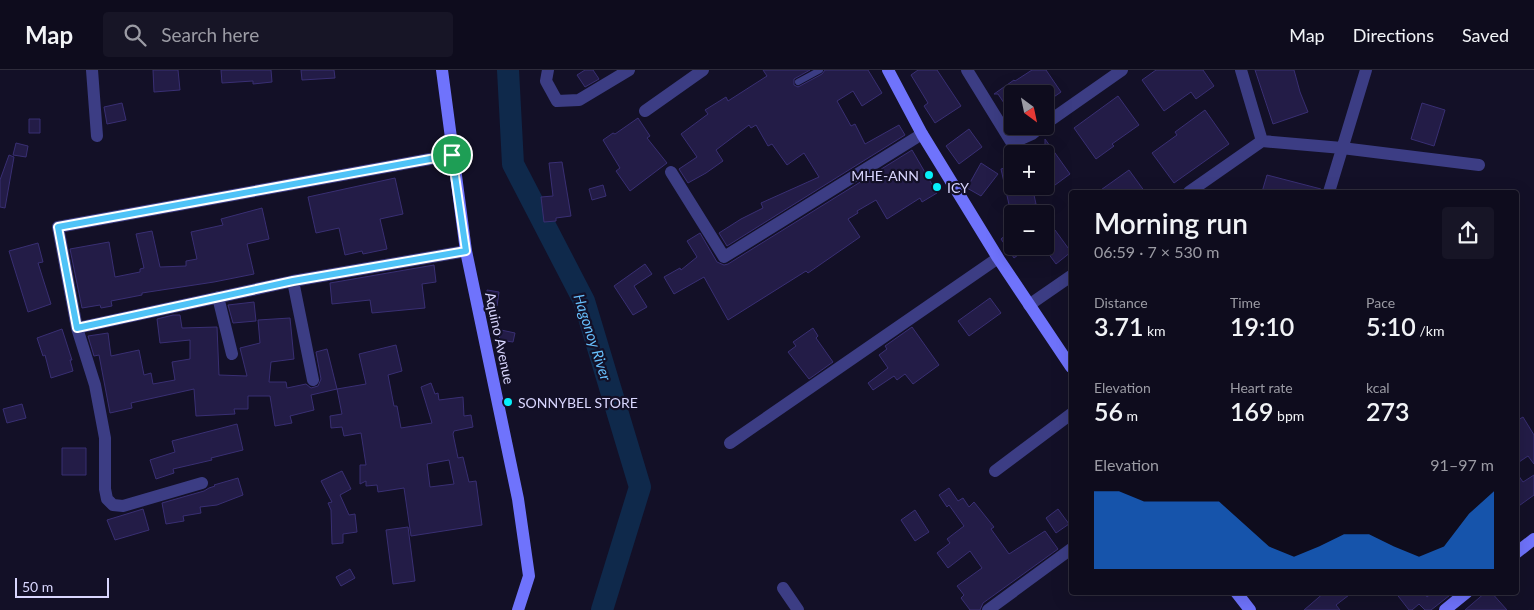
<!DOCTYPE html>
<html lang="en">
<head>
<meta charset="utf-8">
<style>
  body { margin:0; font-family:Lato,sans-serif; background:#171526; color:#f1f3f6; height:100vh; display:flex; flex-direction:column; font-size:19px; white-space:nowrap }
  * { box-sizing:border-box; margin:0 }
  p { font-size:16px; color:#9b9ba4 }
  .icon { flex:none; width:28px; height:28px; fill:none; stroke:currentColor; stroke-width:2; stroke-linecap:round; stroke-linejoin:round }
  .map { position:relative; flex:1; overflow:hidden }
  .panel { position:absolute; left:1069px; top:120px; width:450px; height:405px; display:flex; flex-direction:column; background:#0e0c1d; border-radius:5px; box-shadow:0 5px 20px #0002,0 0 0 1px #2e2c3b }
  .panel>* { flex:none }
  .needle { width:32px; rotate:147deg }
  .fabs { position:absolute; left:1004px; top:15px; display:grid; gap:10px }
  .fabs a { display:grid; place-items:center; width:50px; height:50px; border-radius:5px; background:#0e0c1d; box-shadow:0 5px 20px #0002,0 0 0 1px #2e2c3b; font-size:25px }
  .scale { position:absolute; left:15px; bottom:12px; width:94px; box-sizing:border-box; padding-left:5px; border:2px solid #d9d6fe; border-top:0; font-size:14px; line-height:18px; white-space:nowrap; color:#d9d6fe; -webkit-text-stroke:4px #131027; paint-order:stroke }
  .pin { position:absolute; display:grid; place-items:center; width:42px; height:42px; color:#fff; margin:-21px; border:2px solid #fff; border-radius:50%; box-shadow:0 1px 5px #0007 }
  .round { display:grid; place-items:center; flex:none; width:52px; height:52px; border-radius:5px; background:#171526 }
  .summary { display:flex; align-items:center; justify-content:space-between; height:85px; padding:0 25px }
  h1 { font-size:28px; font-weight:600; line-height:38px }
  .metrics { display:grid; grid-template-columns:repeat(3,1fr); gap:8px; height:85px; padding:5px 25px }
  .metrics div { display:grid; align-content:center }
  .metrics b { font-size:25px; font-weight:600 }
  .metrics small { font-size:14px; font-weight:400 }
  .metrics p { font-size:14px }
  .chart { height:140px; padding:10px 25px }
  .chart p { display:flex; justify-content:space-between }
  .chart svg { width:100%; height:90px; margin-top:5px; fill:#1a73e8; opacity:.7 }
  header { display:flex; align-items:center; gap:30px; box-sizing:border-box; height:70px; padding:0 25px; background:#0e0c1d; border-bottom:1px solid #2e2c3b }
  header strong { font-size:24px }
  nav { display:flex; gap:28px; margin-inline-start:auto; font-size:18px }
  .search { width:350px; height:45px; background:#171526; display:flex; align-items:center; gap:12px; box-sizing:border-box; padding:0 18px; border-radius:5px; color:#9b9ba4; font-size:19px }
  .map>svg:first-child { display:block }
</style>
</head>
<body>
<header>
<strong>Map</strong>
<div class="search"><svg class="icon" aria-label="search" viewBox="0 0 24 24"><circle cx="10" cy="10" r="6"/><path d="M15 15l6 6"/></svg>Search here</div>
<nav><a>Map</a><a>Directions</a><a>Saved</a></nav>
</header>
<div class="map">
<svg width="1534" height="540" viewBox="0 0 1534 540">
  <rect width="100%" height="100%" fill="#131027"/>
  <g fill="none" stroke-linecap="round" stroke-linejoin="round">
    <!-- river -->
    <path stroke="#0f294b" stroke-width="22" d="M508 0 513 94 584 231 640 417 602 540"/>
  </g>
  <!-- building -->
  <path fill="#231c47" stroke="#392f73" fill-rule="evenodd" d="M153 0H178L180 20 154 22Z
    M221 0H271L272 12 253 14V11L222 13Z
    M301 0H334L335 8 302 10Z
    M585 0H593L599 9 585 17 577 5Z
    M763 0H810L794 9V15L798 17 822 4 825 0H868L882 23 862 36 853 21 837 31 851 56 855 54 865 74 899 55 905 65 727 176 719 163 741 149 763 138 761 133 819 107 804 83 787 95 772 74 768 76 756 55 751 58 749 55 716 80 723 91 706 103 688 113 679 99 697 87 681 64 708 44 705 40 726 27 728 31 767 6Z
    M918 0H937L961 36 935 53 924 36 928 33 911 5Z
    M1032 0H1046L1061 22 1045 33V24H1012V45L998 24H994L1014 10 1015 11Z
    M1156 0H1203L1214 16 1196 29 1191 22 1164 41 1142 10Z
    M1255 0H1294L1300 22 1308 42 1273 54Z
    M1118 26 1139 55 1112 74 1114 76 1096 89 1074 58Z
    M122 33 126 50 107 54 104 37Z
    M1422 33 1445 40 1434 76 1411 69Z
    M1205 40 1229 74 1174 113 1152 83 1177 65 1175 62Z
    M638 48 650 66 647 68 667 93 630 121 616 101 620 98 603 70 613 63 615 64Z
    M29 49H40V63H29Z
    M969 59 982 77 959 94 946 76Z
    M1045 69 1070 104 1051 118 1045 109Z
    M16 73 28 76 26 87 13 85Z
    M912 80 937 123 922 132 920 128 887 149 876 130 857 141 858 143 848 149 860 167 808 203 806 201 728 250 704 207 674 224 664 207 680 198 681 200 697 187 687 171 700 163 717 192 724 195 728 194Z
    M9 85 14 87 5 138 0 137V110Z
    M562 92 571 146 556 148V151L544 152 541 127 553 126 549 93Z
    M981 93 998 104 981 126 967 118Z
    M1012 96V116H1032L1036 134 1010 139 1001 99Z
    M1129 100 1145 122H1098Z
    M1267 105 1321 119 1320 122H1262Z
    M395 108 403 144 380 149 387 179 363 184 362 181 345 185 339 158 316 163 308 127Z
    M603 115 606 126 592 130 589 119Z
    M262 138 269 169 247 174 254 204 214 212 142 223V225L111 231 112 236 101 238 100 235 82 238 70 179 109 172 115 207 140 202V199L144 198 136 164 152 161 160 197 186 196V191L197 189 191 162 223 155 221 149Z
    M1012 160V176H1030L1014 188 1001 169Z
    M1055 160 1071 182 1056 194 1045 179V167Z
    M38 173 43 192 38 193 51 234 28 242 9 181Z
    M645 194 652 204 634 216 647 237 633 245 614 216Z
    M434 195 436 212 422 214 425 238 372 243 370 230 332 234 330 213Z
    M487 220 499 222 497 236 488 234Z
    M990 228 1001 243 969 266 958 251Z
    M254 232 256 251 233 253 228 235Z
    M173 245H180L182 258 217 257 219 305 247 306 240 278 260 273 258 250 290 248 294 289 271 292 269 312H286L287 318 306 314 311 318 318 316 321 309 316 282 327 279 337 319 311 325 314 340 290 346 292 353 275 356 270 326H248V339H234L235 344 196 346 194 319 131 333 132 338 110 343 99 285 94 286 88 266 108 263 111 286 139 280 144 305 151 303 153 314 175 310 172 292 190 289V270L160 273 157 249Z
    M912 257 939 295 913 314 905 304 897 310 894 306 873 320 868 313 888 298 879 285 887 279 885 276Z
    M813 258 818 266 816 268 833 292 809 309 788 282 796 276 793 272Z
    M62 259 72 290H70L73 301 51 308 45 285 43 286 37 268Z
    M501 260 515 263 513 272 499 270Z
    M396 275 402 301 388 305 394 336H397L401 358 432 353 421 317 431 313 435 324 438 323 439 330 463 327 464 346 471 345 473 357 454 361 453 364 458 388 463 387 469 412 476 411 482 455 411 466 404 418 378 422 377 415 366 416V411L360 414V395H366L361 363 344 366 342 357 331 358 330 346 342 344 337 319 366 314 359 284ZM449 390 454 414 430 417 427 394Z
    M22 334 26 348 7 353 3 339Z
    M1523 347 1534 365V394L1528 386 1516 394V351Z
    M237 354 243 380 211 388 212 390 173 399 174 403 156 409 150 390 175 382 172 371Z
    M62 378H86V405H62Z
    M342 401 351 419 340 425 349 445 355 444 357 462 343 464V473L332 474 331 440 328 433 332 432 321 411Z
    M1516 402 1523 412 1534 405V425L1516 438Z
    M238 408 243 425 217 435 200 437 201 443 183 446 184 451 166 454 162 433 204 421 209 418 215 416 214 415Z
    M949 418 958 431 963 428 969 437 974 432 994 457 991 459 1009 484 1045 461 1058 479 983 533 980 540H970L961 528 964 525 957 516 982 498 970 481 948 498 937 483 950 473 947 469 964 456 949 435 947 437 939 425Z
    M143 439 149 460 115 470 107 450Z
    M1058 439 1069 454 1056 463 1046 448Z
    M915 440 929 462 915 471 901 450Z
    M408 457 415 511 393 514 386 460Z
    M350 499 355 508 341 516 336 507Z
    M1325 522H1353L1336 535 1340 540H1304Z
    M1395 522H1424L1427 527 1433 522H1454L1431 540H1425L1419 534 1412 540H1409Z
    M1486 522H1491L1507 540H1465Z"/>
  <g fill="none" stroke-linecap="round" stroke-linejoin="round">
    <!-- lane -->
    <path stroke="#3c3d84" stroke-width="6" d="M798 12 820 0"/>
    <!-- street -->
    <path stroke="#3c3d84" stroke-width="12" d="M92 0 97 66
      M548 0 546 11 557 31 579 30 629 0
      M967 0 1012 73 1032 64 1042 56
      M1241 0 1262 71
      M645 41 703 0
      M1045 54 1122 0
      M671 102 724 187 922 64
      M1189 122 1262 71 1342 78 1479 95
      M1329 122 1366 0
      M293 211 313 310
      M218 227 232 284
      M1029 235 1071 206
      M77 258 293 211 466 181
      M730 373 998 188
      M995 401 1071 344
      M202 413 123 436 113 435 107 429 105 419V368L95 315 77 258 58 157 452 85
      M783 518 798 540
      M988 540 1071 479"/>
    <!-- secondary -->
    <path stroke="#6f73fc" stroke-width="12" d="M442 0 466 181 518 429 529 506 518 540
      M888 0 922 64 998 188 1071 297
      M1516 483 1534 469
      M1236 522 1250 540
      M1445 540 1467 522"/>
  </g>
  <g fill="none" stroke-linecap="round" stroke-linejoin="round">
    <defs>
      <path id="route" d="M452 85 466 181 293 211 77 258 58 157Z"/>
    </defs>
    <!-- route casing -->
    <use href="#route" stroke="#fff" stroke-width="10"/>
    <!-- route -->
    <use href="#route" stroke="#4fc3f7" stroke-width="6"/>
  </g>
  <!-- markers -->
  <g fill="#07effa" stroke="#131027" stroke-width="2">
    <circle cx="929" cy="105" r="5"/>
    <circle cx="937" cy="117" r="5"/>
    <circle cx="508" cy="332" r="5"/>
  </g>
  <g text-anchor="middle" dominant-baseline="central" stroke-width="4.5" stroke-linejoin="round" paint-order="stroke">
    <!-- poi labels -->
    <g font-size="14" fill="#d9d6fe" stroke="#131027" text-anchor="start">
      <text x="919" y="105" text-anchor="end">MHE-ANN</text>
      <text x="947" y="117">ICY</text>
      <text x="518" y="332">SONNYBEL STORE</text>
    </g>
    <!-- street labels -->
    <g font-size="14" fill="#d9d6fe" stroke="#131027">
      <text transform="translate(500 268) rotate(78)">Aquino Avenue</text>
    </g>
    <!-- water labels -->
    <g font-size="15" font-style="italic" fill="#67bffc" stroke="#131027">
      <text transform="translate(593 267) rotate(72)">Hagonoy River</text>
    </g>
  </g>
</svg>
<div class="fabs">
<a><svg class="needle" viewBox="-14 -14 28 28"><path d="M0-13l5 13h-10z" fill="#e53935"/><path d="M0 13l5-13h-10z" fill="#9b9ba4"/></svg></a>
<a>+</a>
<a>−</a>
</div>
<div class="scale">50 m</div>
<div class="pin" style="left:452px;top:85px;background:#1e9e55"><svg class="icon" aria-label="arrive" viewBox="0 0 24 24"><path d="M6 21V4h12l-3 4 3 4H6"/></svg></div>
<section class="panel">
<div class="summary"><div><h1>Morning run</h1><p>06:59 · 7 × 530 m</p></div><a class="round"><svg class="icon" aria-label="share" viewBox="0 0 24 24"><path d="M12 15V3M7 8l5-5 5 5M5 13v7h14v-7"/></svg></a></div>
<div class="metrics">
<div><p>Distance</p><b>3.71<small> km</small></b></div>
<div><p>Time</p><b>19:10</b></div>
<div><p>Pace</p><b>5:10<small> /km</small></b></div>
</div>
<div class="metrics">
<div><p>Elevation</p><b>56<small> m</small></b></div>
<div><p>Heart rate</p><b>169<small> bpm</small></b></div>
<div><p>kcal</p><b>273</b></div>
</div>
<div class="chart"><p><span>Elevation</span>91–97 m</p>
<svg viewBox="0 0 160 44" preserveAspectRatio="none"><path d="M0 44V6L10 6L20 11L30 11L40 11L50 11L60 22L70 33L80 38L90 33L100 27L110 27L120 33L130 38L140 33L150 17L160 6V44z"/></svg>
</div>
</section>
</div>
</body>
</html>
